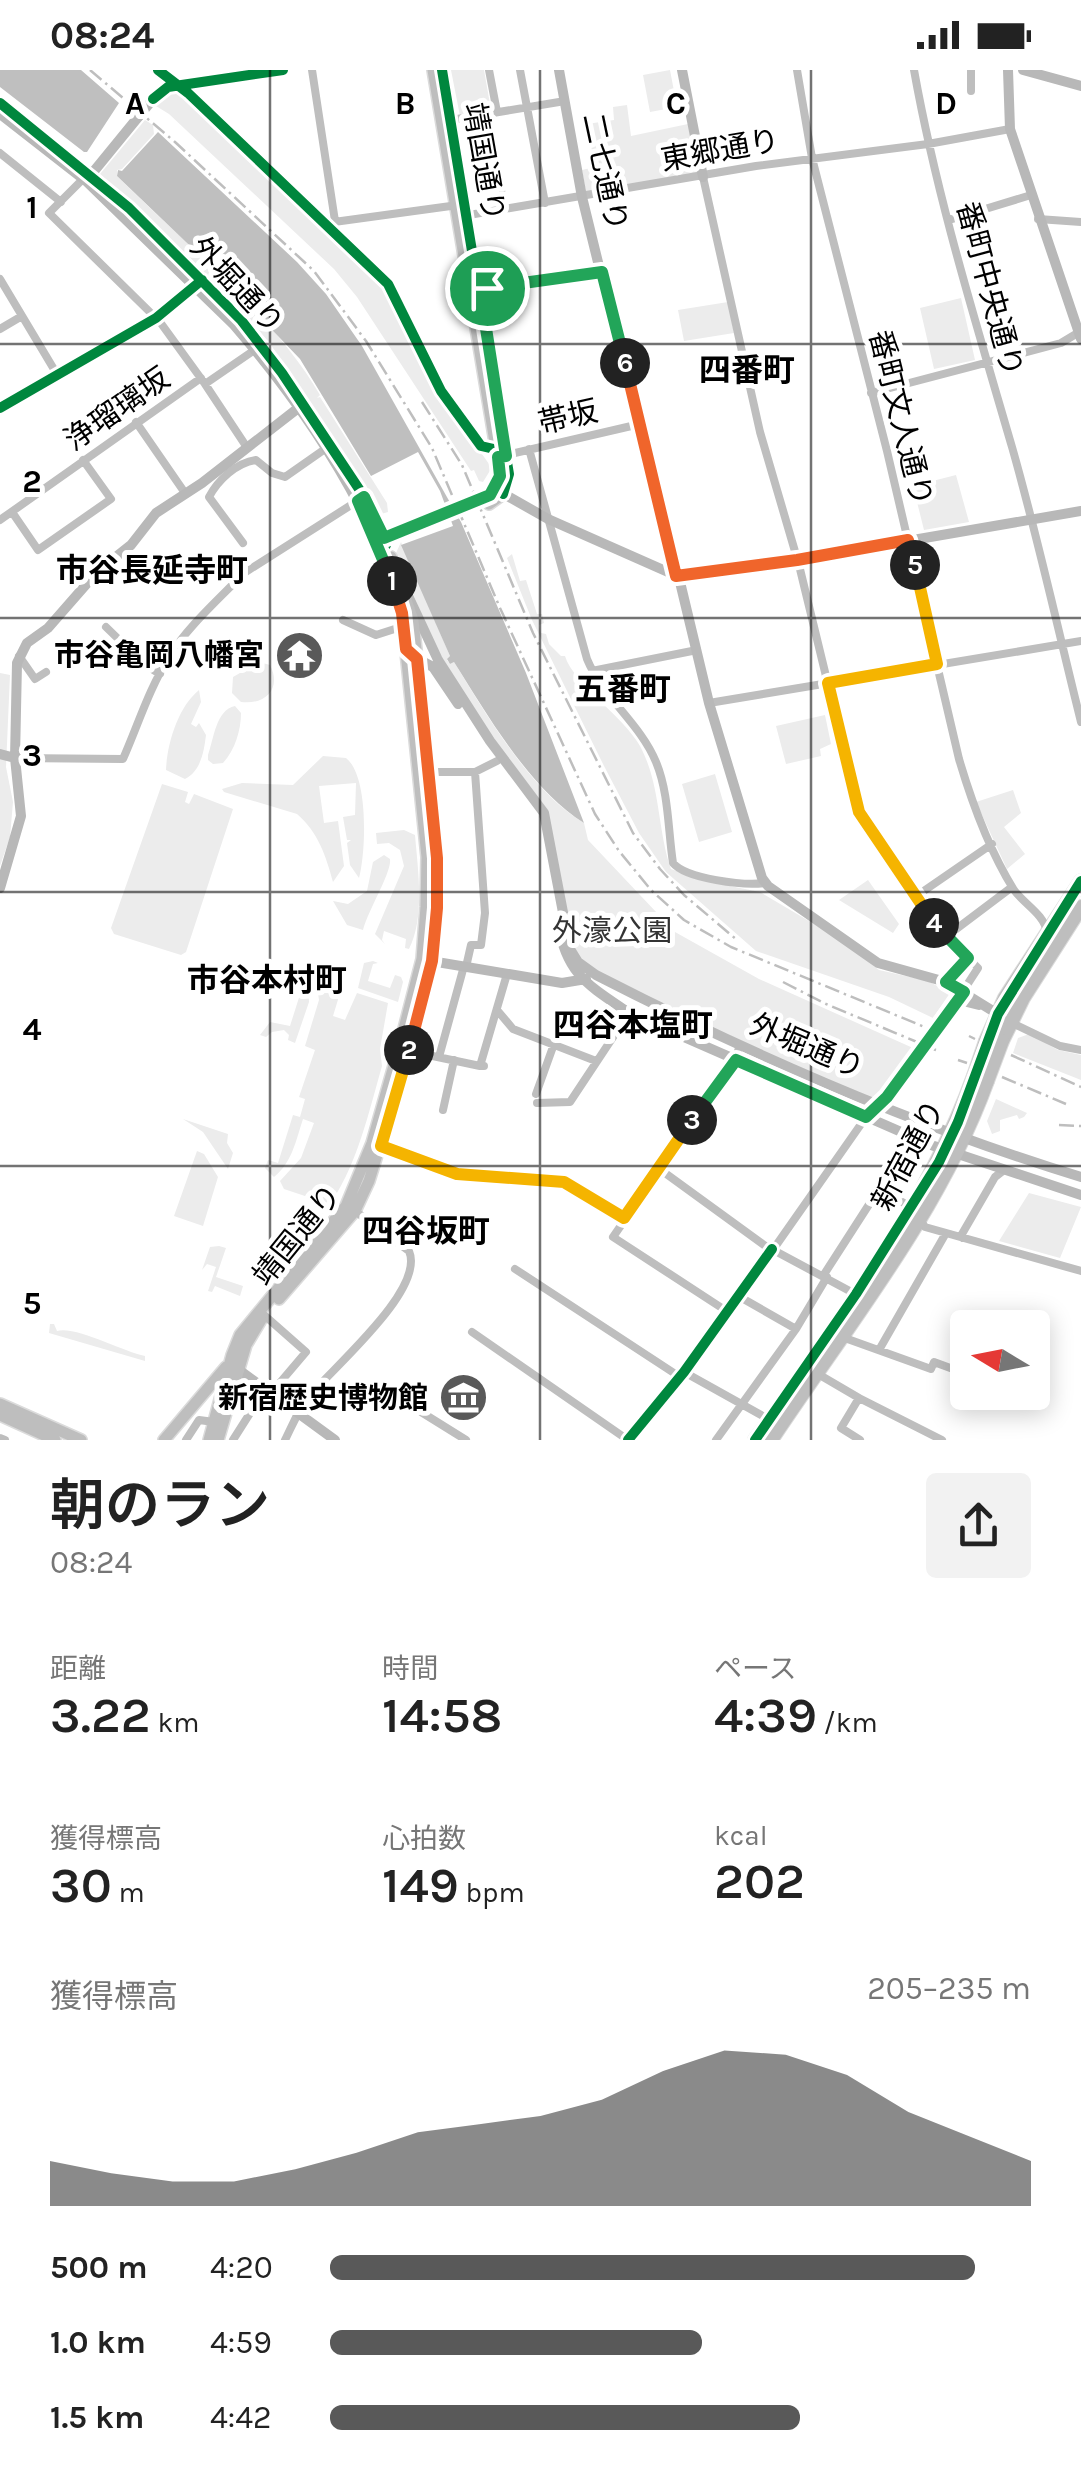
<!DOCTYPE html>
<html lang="ja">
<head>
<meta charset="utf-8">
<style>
  body { margin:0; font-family:Karla,"Noto Sans JP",sans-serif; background:#f2f2f2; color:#222; height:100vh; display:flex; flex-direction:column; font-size:38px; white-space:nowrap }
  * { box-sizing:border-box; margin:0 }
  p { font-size:32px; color:#767676 }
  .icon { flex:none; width:55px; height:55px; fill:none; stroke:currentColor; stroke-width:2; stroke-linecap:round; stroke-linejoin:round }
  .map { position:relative; height:1370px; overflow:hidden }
  .panel { display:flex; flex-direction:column; background:#fff; flex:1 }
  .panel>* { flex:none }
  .needle { width:65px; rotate:280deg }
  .tools { position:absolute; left:950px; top:1240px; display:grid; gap:20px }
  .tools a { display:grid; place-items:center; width:100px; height:100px; border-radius:10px; background:#fff; box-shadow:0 5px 25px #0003; font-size:50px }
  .pin { position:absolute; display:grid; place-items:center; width:85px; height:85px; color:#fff; margin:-42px; border:5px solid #fff; border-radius:50%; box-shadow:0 2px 10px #0007 }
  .km { position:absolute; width:50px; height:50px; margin:-25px; border-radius:50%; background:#222; color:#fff; font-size:28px; line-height:50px; text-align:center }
  .round { display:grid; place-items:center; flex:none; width:105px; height:105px; border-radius:10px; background:#f2f2f2 }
  .summary { display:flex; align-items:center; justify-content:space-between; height:170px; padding:0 50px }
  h1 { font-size:55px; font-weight:600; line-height:75px }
  .stats { display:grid; grid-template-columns:repeat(3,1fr); gap:15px; height:170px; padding:10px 50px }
  .stats div { display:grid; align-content:center }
  .stats b { font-size:50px; font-weight:600 }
  .stats small { font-size:28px; font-weight:400 }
  .stats p { font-size:28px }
  .chart { height:280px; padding:20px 50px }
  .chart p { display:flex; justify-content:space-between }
  .chart svg { width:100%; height:180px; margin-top:10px; fill:#595959; opacity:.7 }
  ul { padding:0 50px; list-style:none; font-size:32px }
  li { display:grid; grid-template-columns:160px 120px 1fr; align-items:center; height:75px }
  li i { height:25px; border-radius:12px; background:#595959 }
  .status { display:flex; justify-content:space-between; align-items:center; height:70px; padding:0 50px; background:#fff; direction:ltr }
  .status svg { height:28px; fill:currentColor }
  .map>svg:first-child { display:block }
</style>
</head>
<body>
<div class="status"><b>08:24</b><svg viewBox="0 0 49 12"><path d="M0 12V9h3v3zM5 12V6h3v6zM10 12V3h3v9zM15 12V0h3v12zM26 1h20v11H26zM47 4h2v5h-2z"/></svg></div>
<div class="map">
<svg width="1081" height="1370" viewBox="0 0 1081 1370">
  <rect width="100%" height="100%" fill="#fff"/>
  <!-- green -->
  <path fill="#ececec" d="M451 0H484L491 40 460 46Z
    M670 0 677 37 650 42 643 5Z
    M169 24H181L380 209 439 323 489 394 491 399 483 412 479 411 474 400 471 401 357 227 334 199 169 44 156 36Z
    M627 35 631 66 688 54 698 104 586 122 582 100 595 97 587 54 614 50 613 37Z
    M145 50 153 55 154 64 122 99 117 100V106C184 173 272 243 320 325L317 328 320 327 387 433 388 442 381 444 269 272 195 193 100 104Z
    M961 228 975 290 934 299 920 238Z
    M728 232 734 263 684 271 678 240Z
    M956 405 969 452 924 460 913 416Z
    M401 472 450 586 447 590 450 594 454 592C486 644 531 722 584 753L588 770 675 862 759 909 913 978 875 1032 740 975 584 895 570 879 546 742 500 683 434 574 396 483Z
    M512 484 520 511 526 510 537 544H542L544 553 539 555 541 563 546 564 549 574 561 586H565C573 613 623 646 640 676 661 715 657 759 671 799L705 811 760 822 841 870 879 900 928 911 950 923 933 948 889 927 756 881 666 802 639 763 604 696 532 550 507 488Z
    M259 592 270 595C282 618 266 635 241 632L232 623 233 607Z
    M0 603 10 605 6 697 13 732 10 767 0 796Z
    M199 620 201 632 191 654 196 657 199 653 206 665C204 681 201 701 185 709L166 700C167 674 178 637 199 620Z
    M235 636 241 643C241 660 235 680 223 693L213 694 208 690V685C214 668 216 640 235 636Z
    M825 645 831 674 820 679 821 686 786 694 776 656Z
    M323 686 346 688C369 706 366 782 359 808L350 795 347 773 351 770H347L343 747 355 745 356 713 319 716 324 753 338 751 344 796 333 812C326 786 318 762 297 744L224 722 222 719 242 713 293 715Z
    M715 704 732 762 699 772 682 714Z
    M162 714 188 722 185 732 189 734 194 724 233 739 186 882 181 885 114 864 111 858Z
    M1013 720 1021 743 1004 757 1025 784 1007 799 976 732Z
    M404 760 415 765C418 801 425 847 409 879L405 878 406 869 384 861 382 870 385 874 375 864 404 796 400 780 389 773 377 774 376 763Z
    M384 785 390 789C392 802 368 840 363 860L347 855 333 831 348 834 367 821 373 792Z
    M868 810 899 854 893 863 839 830Z
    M373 891 378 893 373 894 368 911 390 918 395 905 401 907 403 912 398 932 358 918 364 893Z
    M348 897 333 946 345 950 357 923 388 933 380 979 382 996C366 1052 355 1106 317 1152L312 1149 311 1128 284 1119 280 1111 301 1088 314 1053 303 1049C296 1070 292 1093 274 1107L265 1098 268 1090 278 1093 293 1045 300 1047 305 1029 299 1027 315 980 305 976 319 930 316 910 319 909V901Z
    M308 913 309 932 295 973 288 970 289 965 284 960 272 962 266 967 260 965 270 952 290 956 303 915Z
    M1029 964 1058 980 1081 985V1010L1013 983 1018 968Z
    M996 1029 1027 1043 1024 1047 1019 1049 1017 1045 1000 1050V1061L992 1064 987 1051Z
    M183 1049 228 1064 227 1073 233 1083 228 1099 203 1062Z
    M197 1081 204 1084 218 1107 203 1156 174 1146Z
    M1029 1123 1081 1137 1060 1188 999 1171Z
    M219 1176 226 1178 216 1207 243 1216 240 1226 215 1216 212 1222 208 1221 216 1197 207 1194 202 1200 210 1177Z
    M50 1254H54L57 1261C77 1256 123 1282 145 1286V1291L49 1263Z"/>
  <!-- water -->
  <path fill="#bfbfbf" d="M0 0H81L119 33 87 82H84L0 17Z
    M158 62 297 192 326 224 362 276 461 452 526 603 584 753C530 719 488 646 454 592L450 594 447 589 450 586 401 475 453 456 440 421 418 382 371 406 300 289 209 194 117 106 118 100 122 101Z"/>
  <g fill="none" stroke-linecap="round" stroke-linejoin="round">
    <defs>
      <path id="primary" d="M433 0 500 402 496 419 487 427
        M442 0 509 404 503 424 489 434
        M279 1229 355 1141 369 1111 409 981 432 891 437 788 413 550 391 487
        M0 1334 81 1370
        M0 1345 55 1370
        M164 1370 226 1297
        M209 1370 232 1285 240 1265 346 1136 372 1073 399 978 422 889 426 837 427 787 402 543 378 474 393 464
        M218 1370 246 1275 261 1250"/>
      <path id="highway" d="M986 971 1005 928 1081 811
        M1002 971 1023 928 1081 837
        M755 1370C835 1262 929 1132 974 1006
        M771 1370C848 1254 939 1143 987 1011"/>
    </defs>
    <!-- primary casing -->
    <use href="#primary" stroke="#dbdbdb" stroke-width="14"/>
    <!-- highway casing -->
    <use href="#highway" stroke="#dbdbdb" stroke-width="16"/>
    <!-- street -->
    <path stroke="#bebebe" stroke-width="8" d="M312 0 335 151
      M489 0 497 42
      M520 0 545 133
      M797 0 812 88 887 381 959 689C972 733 989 780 1014 820 1024 834 1044 844 1047 862
      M914 0C937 128 976 253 1012 377 1038 468 1058 560 1081 652
      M971 0V21
      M179 15 388 214 441 321 481 376 494 379 498 387 640 354
      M489 44 504 139
      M451 50 565 31
      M0 83 61 132
      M703 107 760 362 799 495 859 742 936 856 978 898 945 949
      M83 109 49 143 160 252 205 314 256 279
      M463 146 756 96 928 74 1010 59
      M1038 149 1081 152
      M949 150 1031 125
      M334 152 458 135
      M0 209 58 306
      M480 220 602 201
      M0 259 22 246
      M205 314 246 376
      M871 323 1061 273 1081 261
      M136 352 185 423
      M529 379 587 589C603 628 640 653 656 692 669 723 668 761 673 793 686 809 745 816 765 813
      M12 442 38 480 111 429 83 390
      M0 450 201 308
      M243 473 209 427C218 410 236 393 256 390L272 403 285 407 325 379
      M113 488 128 505 132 500
      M343 550 376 565 404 556
      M106 557 144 594 160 604
      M19 586 35 609 46 602
      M592 601 697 580
      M709 633 1081 571
      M15 688 123 689C138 655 149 619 169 587 188 556 219 529 244 503L359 430
      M428 702H475L497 691
      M915 827 992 774
      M947 866 1012 817
      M466 897 471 875H481L485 843 475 702
      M946 912 962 893 968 890
      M497 940 513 959 596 991
      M1010 952 1060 976 1081 980
      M409 981 480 996
      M439 987 464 896
      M484 996H480L507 904
      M536 1024 554 974
      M537 1033 570 1032 629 943
      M443 1040 454 990
      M381 1076 457 1104 558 1111 625 1149
      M658 1101 665 1103 764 1175 859 1226
      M879 1119 909 1071 917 1068
      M919 1148 925 1157 1081 1201
      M963 1168 962 1164 995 1107 1004 1100
      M515 1199 680 1307
      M823 1206 879 1119 911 1137
      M740 1227 796 1259
      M728 1242 613 1167 735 990 740 975
      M264 1245 306 1282 272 1322
      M472 1262 628 1370 740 1227 866 1047 880 1035 920 982
      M842 1267 931 1299 934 1292 953 1299
      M879 1280 946 1163
      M684 1302 770 1350
      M818 1304 859 1328 841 1358 860 1370
      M397 1327 466 1370
      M859 1328 942 1370
      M0 1368 5 1370
      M186 1370 199 1350 214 1352
      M233 1370 266 1318
      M285 1370C292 1356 298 1341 307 1329 331 1299 426 1220 409 1181L355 1141
      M716 1370 796 1259 827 1207"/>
    <!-- secondary -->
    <path stroke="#b8b8b8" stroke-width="10" d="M158 0 179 15
      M559 0 582 127 673 498 680 512 709 633 762 808 768 816 878 893 946 912 1001 946
      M682 0 703 107
      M1008 0 1010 59 1081 269
      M1023 0 1081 16
      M153 29 168 17 283 0
      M0 33 129 138 241 250 282 303 359 419 386 475 378 474C343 396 290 320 234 255L86 111 0 44
      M90 106 139 46
      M0 338 156 248 198 215
      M497 420 548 449 677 506 797 490 1081 441
      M405 519 438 590 490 671 544 743 570 879 578 892 596 905C752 985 914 1056 1081 1107
      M412 586 433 597 458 634
      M0 684 15 688
      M0 818 21 746 15 688 17 593 27 573 48 558 97 502 131 475 156 443 202 413 297 339
      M558 853C566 904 588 915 629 943L931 1075 1081 1125
      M425 890 562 913 586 909
      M956 934 963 931 979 935
      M235 1297 335 1370"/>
    <!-- primary -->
    <use href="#primary" stroke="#bebebe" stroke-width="11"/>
    <!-- highway -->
    <use href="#highway" stroke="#bebebe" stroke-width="14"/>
    <!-- rail -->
    <path stroke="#bebebe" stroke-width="2.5" stroke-dasharray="15 5 2.5 5" stroke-linecap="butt" d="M90 0 175 72 314 201 366 271 432 378 500 538 595 744 619 781 651 820 684 850 731 877 927 958
      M422 332 462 395 533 563 633 763 660 799 684 825 737 870
      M783 912 826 934 917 972
      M969 966 975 969
      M933 979 936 980
      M1011 985 1081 1017
      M958 990 967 993
      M1002 1007 1066 1034
      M1059 1055 1081 1056"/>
    <defs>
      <path id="primary-bridge" d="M393 464 487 427"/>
      <path id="highway-bridge" d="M974 1006 986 971
        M987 1011 1002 971"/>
    </defs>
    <!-- primary-bridge casing -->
    <use href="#primary-bridge" stroke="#dbdbdb" stroke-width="14" stroke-linecap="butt"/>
    <!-- highway-bridge casing -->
    <use href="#highway-bridge" stroke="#dbdbdb" stroke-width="16" stroke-linecap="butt"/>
    <!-- street-bridge -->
    <path stroke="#bebebe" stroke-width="8" d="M920 982 945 949"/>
    <!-- secondary-bridge -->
    <path stroke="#b8b8b8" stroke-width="10" d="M139 46 153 29"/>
    <!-- primary-bridge -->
    <use href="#primary-bridge" stroke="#bebebe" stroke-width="11"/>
    <!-- highway-bridge -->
    <use href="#highway-bridge" stroke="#bebebe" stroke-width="14"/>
    <defs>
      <path id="cycleway" d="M158 0 188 23 388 214 441 321 481 376 494 379 498 387
        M442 0 506 386 509 404 503 424
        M153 29 168 17 283 0
        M0 33 129 138 241 250 282 303 359 419 386 475
        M0 338 156 248 202 210
        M628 1370 684 1302 772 1179
        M755 1370 856 1224 939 1092 958 1052 998 944 1081 811"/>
    </defs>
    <!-- cycleway casing -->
    <use href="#cycleway" stroke="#fff" stroke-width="16"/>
    <!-- cycleway -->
    <use href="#cycleway" stroke="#00873e" stroke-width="10"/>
  </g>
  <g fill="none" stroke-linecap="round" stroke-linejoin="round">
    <defs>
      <path id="split-1" d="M392 511 358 431 364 427 384 468 490 425 500 406 498 387 506 386 480 220 487 218"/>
      <path id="split-2" d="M392 511 402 543 406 579 417 589 437 788V838L432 891 409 980"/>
      <path id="split-3" d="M409 980 381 1076 457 1104 564 1112 624 1148 692 1050"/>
      <path id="split-4" d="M692 1050 736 990 866 1047 887 1027 964 922 946 912 968 888 934 853"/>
      <path id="split-5" d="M915 495 937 594 828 613 859 742 934 853"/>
      <path id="split-6" d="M625 293 676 506 797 490 908 470 915 495"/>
      <path id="split-7" d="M487 218 602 202 625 293"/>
    </defs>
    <!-- split-1 casing -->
    <use href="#split-1" stroke="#fff" stroke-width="20"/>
    <!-- split-2 casing -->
    <use href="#split-2" stroke="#fff" stroke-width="20"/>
    <!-- split-3 casing -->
    <use href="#split-3" stroke="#fff" stroke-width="20"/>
    <!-- split-4 casing -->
    <use href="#split-4" stroke="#fff" stroke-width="20"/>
    <!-- split-5 casing -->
    <use href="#split-5" stroke="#fff" stroke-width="20"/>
    <!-- split-6 casing -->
    <use href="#split-6" stroke="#fff" stroke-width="20"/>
    <!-- split-7 casing -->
    <use href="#split-7" stroke="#fff" stroke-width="20"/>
    <!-- split-1 -->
    <use href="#split-1" stroke="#22a559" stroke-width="12"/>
    <!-- split-2 -->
    <use href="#split-2" stroke="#f0652b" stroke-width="12"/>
    <!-- split-3 -->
    <use href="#split-3" stroke="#f5b400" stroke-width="12"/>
    <!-- split-4 -->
    <use href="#split-4" stroke="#22a559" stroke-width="12"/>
    <!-- split-5 -->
    <use href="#split-5" stroke="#f5b400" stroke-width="12"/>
    <!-- split-6 -->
    <use href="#split-6" stroke="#f0652b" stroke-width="12"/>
    <!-- split-7 -->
    <use href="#split-7" stroke="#22a559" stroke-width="12"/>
  </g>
  <!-- grid -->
  <path fill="none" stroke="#000" stroke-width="2.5" stroke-opacity="0.55" d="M270 0V1370M540 0V1370M811 0V1370M0 274H1081M0 548H1081M0 822H1081M0 1096H1081"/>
  <!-- icons -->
  <defs>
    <symbol id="temple-disc" viewBox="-11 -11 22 22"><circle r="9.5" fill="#595959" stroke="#fff"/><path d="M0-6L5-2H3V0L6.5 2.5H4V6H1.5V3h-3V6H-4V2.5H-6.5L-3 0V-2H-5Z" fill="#fff"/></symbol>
    <symbol id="museum-disc" viewBox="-11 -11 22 22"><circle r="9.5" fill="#595959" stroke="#fff"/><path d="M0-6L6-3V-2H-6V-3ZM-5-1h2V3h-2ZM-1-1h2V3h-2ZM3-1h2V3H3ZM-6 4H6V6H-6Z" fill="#fff"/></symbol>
  </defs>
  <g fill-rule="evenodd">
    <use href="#temple-disc" x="272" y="558" width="55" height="55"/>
    <use href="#museum-disc" x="436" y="1300" width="55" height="55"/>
  </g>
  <g text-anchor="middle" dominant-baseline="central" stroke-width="10" stroke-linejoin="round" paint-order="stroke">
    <!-- street labels -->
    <g font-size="30" fill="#000" stroke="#fff">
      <text transform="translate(720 80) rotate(-10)">東郷通り</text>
      <text transform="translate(484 92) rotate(80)">靖国通り</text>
      <text transform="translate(605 102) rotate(78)">二七通り</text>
      <text transform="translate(237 215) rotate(47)">外堀通り</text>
      <text transform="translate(990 219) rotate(75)">番町中央通り</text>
      <text transform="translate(117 339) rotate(-35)">浄瑠璃坂</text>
      <text transform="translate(568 347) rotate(-13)">帯坂</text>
      <text transform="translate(901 348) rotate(76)">番町文人通り</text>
      <text transform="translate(807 976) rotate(23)">外堀通り</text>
      <text transform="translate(908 1085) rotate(-62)">新宿通り</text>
      <text transform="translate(297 1165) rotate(-51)">靖国通り</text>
    </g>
    <!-- poi labels -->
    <g font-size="30" font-weight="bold" fill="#000" stroke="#fff" text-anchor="end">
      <text x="264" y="585">市谷亀岡八幡宮</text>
      <text x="428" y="1328">新宿歴史博物館</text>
    </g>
    <!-- park labels -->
    <g font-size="30" fill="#333" stroke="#fff">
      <text x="612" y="861">外濠公園</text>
    </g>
    <!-- neighbourhood labels -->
    <g font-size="32" font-weight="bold" fill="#000" stroke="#fff">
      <text x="747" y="300">四番町</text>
      <text x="152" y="500">市谷長延寺町</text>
      <text x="623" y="619">五番町</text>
      <text x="267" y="910">市谷本村町</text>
      <text x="633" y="955">四谷本塩町</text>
      <text x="426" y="1161">四谷坂町</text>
    </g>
  </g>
  <g font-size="32" text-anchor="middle" font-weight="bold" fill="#000" stroke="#fff" stroke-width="10" stroke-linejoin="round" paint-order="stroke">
    <text x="135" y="44">A</text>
    <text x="405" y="44">B</text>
    <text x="676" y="44">C</text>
    <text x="946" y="44">D</text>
    <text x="32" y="148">1</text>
    <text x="32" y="422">2</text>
    <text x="32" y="696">3</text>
    <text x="32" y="970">4</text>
    <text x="32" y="1244">5</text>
  </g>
</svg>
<div class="tools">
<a><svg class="needle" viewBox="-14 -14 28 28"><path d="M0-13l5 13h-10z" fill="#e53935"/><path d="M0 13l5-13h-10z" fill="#767676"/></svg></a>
</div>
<div class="pin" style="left:487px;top:218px;background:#1e9e55"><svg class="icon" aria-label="arrive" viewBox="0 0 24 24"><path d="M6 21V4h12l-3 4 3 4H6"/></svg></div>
<b class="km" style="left:392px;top:511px">1</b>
<b class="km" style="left:409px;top:980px">2</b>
<b class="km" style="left:692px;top:1050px">3</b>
<b class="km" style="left:934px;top:853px">4</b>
<b class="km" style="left:915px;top:495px">5</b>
<b class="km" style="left:625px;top:293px">6</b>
</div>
<section class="panel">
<div class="summary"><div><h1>朝のラン</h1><p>08:24</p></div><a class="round"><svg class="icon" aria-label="share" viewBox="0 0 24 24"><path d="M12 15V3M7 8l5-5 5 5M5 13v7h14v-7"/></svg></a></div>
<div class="stats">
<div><p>距離</p><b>3.22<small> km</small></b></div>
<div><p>時間</p><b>14:58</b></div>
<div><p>ペース</p><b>4:39<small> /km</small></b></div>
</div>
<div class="stats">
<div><p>獲得標高</p><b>30<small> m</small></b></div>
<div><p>心拍数</p><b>149<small> bpm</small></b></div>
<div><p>kcal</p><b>202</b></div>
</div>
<div class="chart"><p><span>獲得標高</span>205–235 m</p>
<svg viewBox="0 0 160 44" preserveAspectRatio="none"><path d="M0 44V33L10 36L20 38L30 38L40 35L50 31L60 26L70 24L80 22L90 18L100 11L110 6L120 7L130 12L140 21L150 27L160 33V44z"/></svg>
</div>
<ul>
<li><b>500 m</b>4:20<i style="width:92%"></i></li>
<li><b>1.0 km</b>4:59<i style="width:53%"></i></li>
<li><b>1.5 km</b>4:42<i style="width:67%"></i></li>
</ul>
</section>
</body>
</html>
